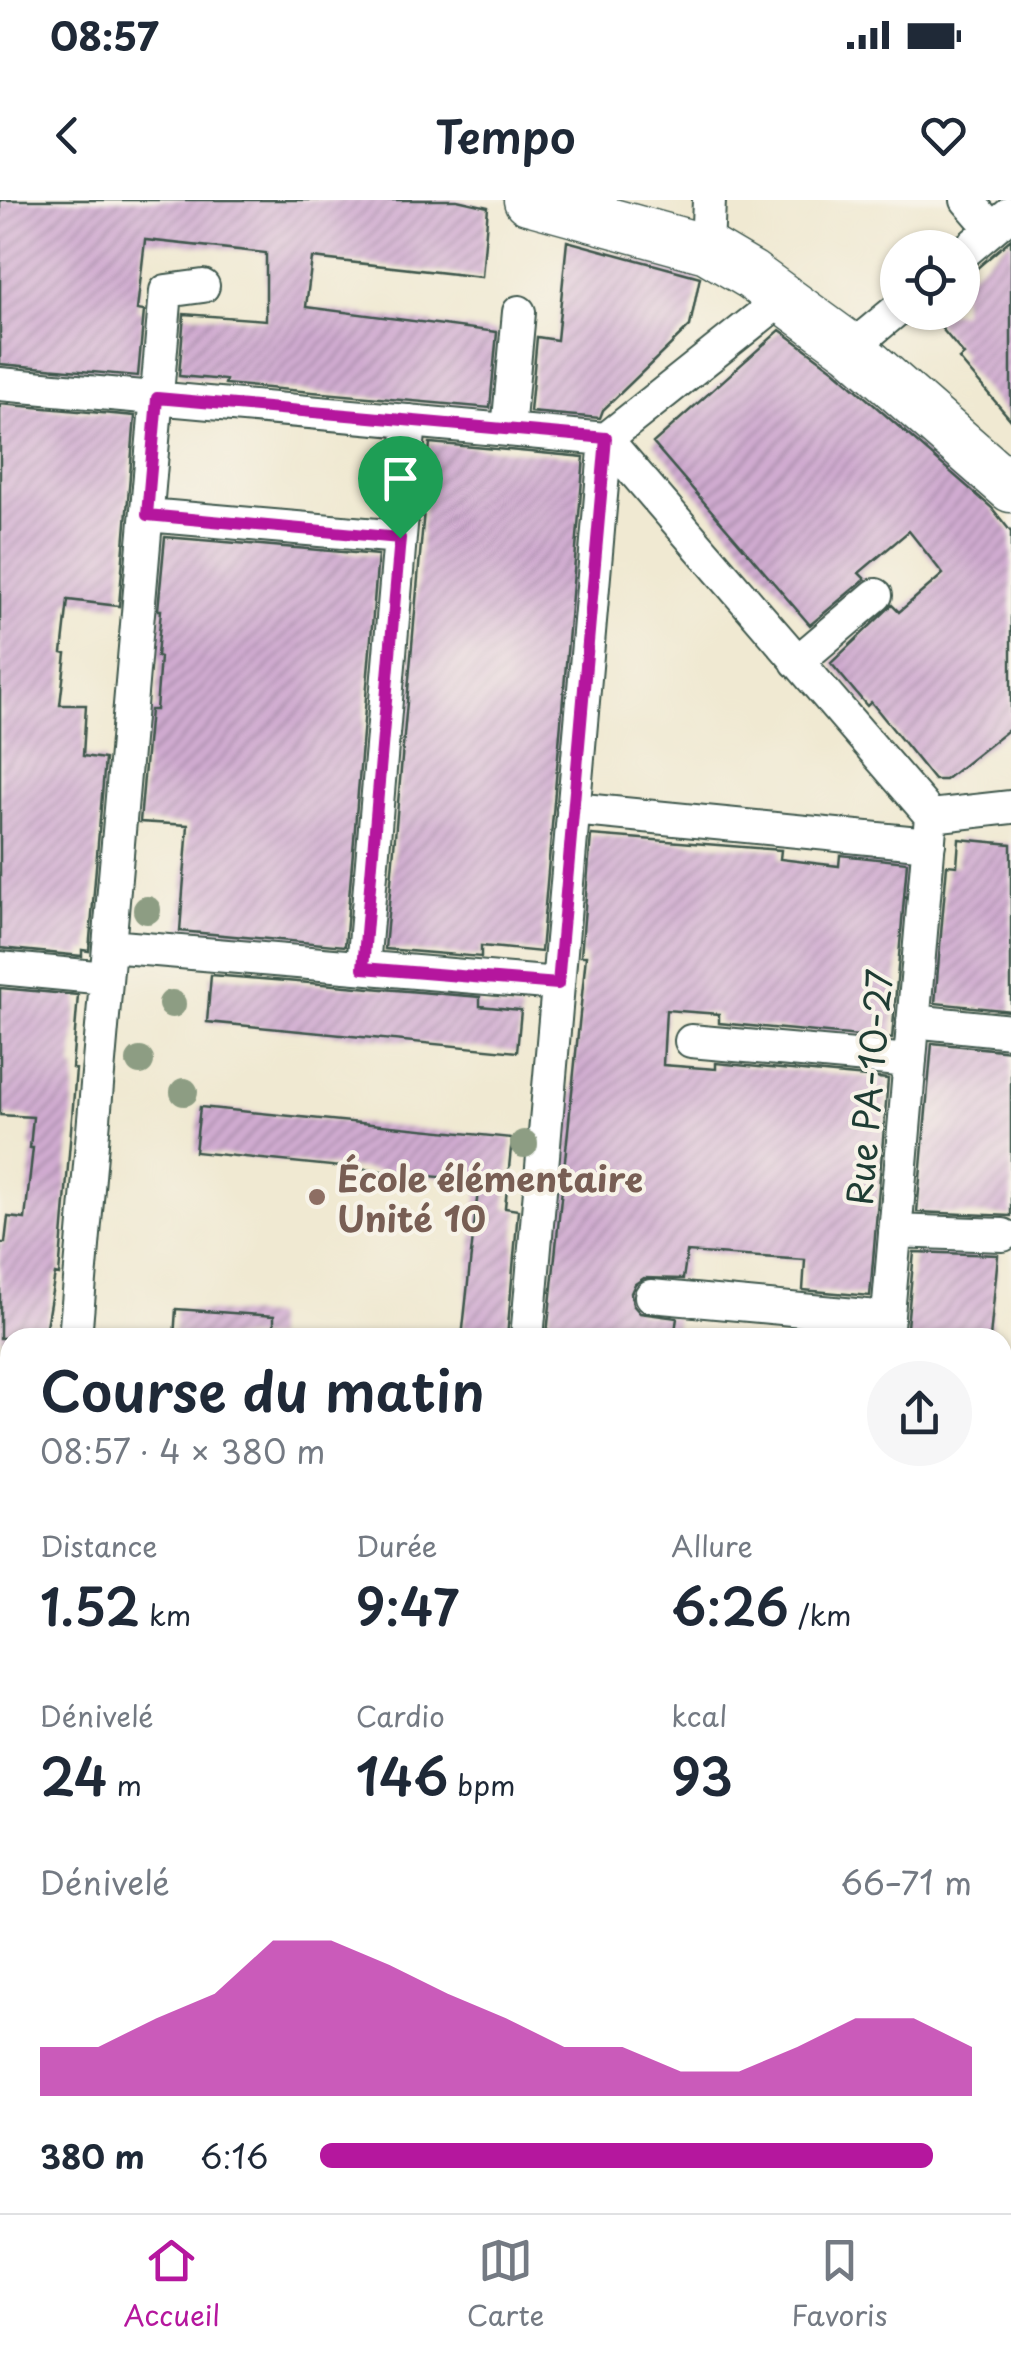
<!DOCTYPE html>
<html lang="fr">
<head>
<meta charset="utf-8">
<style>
  body { margin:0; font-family:"Playpen Sans",sans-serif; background:#f6f6f7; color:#1f2937; height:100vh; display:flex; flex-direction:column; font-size:38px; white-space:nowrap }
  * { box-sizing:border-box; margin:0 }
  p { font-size:32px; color:#747a83 }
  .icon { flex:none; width:55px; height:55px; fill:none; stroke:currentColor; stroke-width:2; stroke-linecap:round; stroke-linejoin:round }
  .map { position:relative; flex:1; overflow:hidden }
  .side { position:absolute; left:0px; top:1128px; width:1012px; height:888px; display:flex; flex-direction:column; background:#fff; border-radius:30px 30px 0 0; box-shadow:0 2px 8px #0004 }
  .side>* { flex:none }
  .fabs { position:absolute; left:880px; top:30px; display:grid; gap:20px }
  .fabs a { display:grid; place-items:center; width:100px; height:100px; border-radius:50%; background:#fff; box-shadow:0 2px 8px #0004; font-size:50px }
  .pin { position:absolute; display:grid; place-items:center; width:85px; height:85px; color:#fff; margin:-102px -42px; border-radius:50% 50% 50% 0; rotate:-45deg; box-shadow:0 0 10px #0007 }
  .pin .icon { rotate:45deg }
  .round { display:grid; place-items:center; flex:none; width:105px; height:105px; border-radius:52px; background:#f6f6f7 }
  .summary { display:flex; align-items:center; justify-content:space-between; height:170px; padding:0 40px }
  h1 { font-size:55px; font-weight:600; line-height:75px }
  .figures { display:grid; grid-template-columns:repeat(3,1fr); gap:15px; height:170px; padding:10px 40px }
  .figures div { display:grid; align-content:center }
  .figures b { font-size:50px; font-weight:600 }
  .figures small { font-size:28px; font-weight:400 }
  .figures p { font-size:28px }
  .chart { height:280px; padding:20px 40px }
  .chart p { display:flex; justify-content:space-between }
  .chart svg { width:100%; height:180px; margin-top:10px; fill:#b5179e; opacity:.7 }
  ul { padding:0 40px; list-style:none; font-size:32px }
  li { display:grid; grid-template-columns:160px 120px 1fr; align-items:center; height:75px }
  li i { height:25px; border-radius:12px; background:#b5179e }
  .status { display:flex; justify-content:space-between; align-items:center; height:70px; padding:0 50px; background:#fff; direction:ltr }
  .status svg { height:28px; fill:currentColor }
  header { display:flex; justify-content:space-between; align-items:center; height:130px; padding:0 40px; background:#fff; font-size:45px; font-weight:600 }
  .dock { display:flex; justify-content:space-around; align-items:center; height:140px; border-top:2px solid #e0e1e3; background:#fff; font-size:28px; color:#747a83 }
  .dock a { display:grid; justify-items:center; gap:5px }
  .dock .active { color:#b5179e }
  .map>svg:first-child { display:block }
</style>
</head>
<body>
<div class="status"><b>08:57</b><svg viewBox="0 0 49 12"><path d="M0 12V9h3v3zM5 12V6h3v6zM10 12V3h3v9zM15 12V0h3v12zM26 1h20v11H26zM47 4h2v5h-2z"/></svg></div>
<header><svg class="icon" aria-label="back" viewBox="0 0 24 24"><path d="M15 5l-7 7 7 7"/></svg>Tempo<svg class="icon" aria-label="heart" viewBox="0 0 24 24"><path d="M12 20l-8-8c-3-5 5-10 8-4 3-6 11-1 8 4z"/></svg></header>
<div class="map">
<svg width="1011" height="2013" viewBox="0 0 1011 2013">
  <defs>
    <pattern id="building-hatch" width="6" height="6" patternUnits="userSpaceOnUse" patternTransform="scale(2.5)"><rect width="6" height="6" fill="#d0abd0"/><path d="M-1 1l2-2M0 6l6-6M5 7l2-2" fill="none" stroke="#a88caa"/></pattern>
  </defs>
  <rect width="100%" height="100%" fill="#f7f3e8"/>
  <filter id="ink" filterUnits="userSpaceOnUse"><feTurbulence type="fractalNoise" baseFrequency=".01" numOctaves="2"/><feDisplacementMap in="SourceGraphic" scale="20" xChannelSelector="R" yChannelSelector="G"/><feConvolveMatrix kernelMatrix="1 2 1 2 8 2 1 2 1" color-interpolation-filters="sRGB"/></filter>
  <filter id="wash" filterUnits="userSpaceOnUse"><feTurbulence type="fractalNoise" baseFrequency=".0048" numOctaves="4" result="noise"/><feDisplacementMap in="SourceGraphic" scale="40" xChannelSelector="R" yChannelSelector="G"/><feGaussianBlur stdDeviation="2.25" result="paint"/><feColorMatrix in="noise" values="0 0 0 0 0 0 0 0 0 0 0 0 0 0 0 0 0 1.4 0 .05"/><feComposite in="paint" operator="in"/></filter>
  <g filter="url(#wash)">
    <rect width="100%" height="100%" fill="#f0e9d2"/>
    <!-- pitch -->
    <path fill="#95c270" stroke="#5a8052" stroke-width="2.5" d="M0 1341 10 1342V1594L0 1593Z"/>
    <g id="blocks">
      <!-- building -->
      <path fill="url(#building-hatch)" d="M0 0H457L488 7 482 77 312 58 306 107 497 132 490 208 225 184 226 180 179 176 184 114 266 120V53L145 40 137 110 144 111 138 176 0 164Z
        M1011 39V220L959 159 964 155 928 112H962V81Z
        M567 41 700 77 690 126 603 210 600 218 530 212 537 137 557 140Z
        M780 130 834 170 992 308 1011 332V528L945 580H934L871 502 867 506 831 463 892 405 899 412 943 374 909 331 859 373 865 379 810 425 653 243Z
        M0 204 135 216 119 406 68 400 62 453 66 454 60 505H86L83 556 105 559 89 751 82 750V756L0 748Z
        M430 243 584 257 541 752 481 746V757L385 749Z
        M165 337 378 355 345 746 180 731 188 625 140 622 150 510H156L160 457 157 456 161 410H158Z
        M591 635 781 650 780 659 839 666 840 655 907 662 892 839 719 823V814L666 810 663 865 716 869V863L888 879 870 1096 803 1090 805 1060 687 1052 683 1079 644 1078 635 1084 631 1093 633 1105 640 1113 677 1118 674 1138H579L547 1134 586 756H581Z
        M959 639 1011 644V811L935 803 947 665 957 666Z
        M211 775 480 797V806L521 810 517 852 207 822Z
        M0 788 78 795 72 868 76 869 59 1075 55 1074 44 1138H0V1043H5L8 1017 25 1019 33 948H30L33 917 0 915Z
        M932 843 1011 851V1016L917 1012Z
        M200 907 512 938 505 1008 518 1010 507 1138H462L479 981 195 952Z
        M914 1052 998 1055 990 1138H906Z
        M176 1109 274 1116V1138H174Z"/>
    </g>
  </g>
  <g filter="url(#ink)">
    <use href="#blocks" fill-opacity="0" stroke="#3e574c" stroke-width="2.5"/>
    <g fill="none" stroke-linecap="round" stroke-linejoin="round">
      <defs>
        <path id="street" d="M967 0 992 29
          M707 49 709 0
          M962 54 1011 13
          M851 148 898 109
          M0 184 606 239 783 98
          M508 230 519 112
          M606 239 931 616 886 1138
          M147 315 400 337
          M797 462 876 395
          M573 609 929 644
          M931 616 1011 607
          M109 746 558 784
          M363 767 410 221
          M0 768 106 778
          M913 821 1011 831
          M691 841 910 861
          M895 1031 1003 1035
          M651 1096 888 1118
          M75 1138 166 91 203 86
          M527 1138 606 239
          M0 1477 10 1445
          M1002 1617H1011
          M0 1623 10 1624
          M1002 1891 1011 1892
          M184 2013 185 2005
          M373 2013 374 2005
          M809 2013 810 2005"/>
        <path id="secondary" d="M528 0 707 49 751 75 851 148 1011 288"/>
      </defs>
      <!-- street casing -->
      <use href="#street" stroke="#3e574c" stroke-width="36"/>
      <!-- secondary casing -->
      <use href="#secondary" stroke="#3e574c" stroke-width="51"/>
      <!-- street -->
      <use href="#street" stroke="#fff" stroke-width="32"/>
      <!-- secondary -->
      <use href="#secondary" stroke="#fff" stroke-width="48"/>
    </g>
    <!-- trees -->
    <g fill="#8d9d83">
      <circle cx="147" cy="710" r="14"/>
      <circle cx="172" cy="804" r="14"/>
      <circle cx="140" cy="861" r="14"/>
      <circle cx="184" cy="892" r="14"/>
      <circle cx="524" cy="944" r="14"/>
    </g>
  </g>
  <g fill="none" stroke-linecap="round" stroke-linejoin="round" filter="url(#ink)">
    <defs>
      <path id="route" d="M157 198 606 238 558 784 363 768 400 338 147 315Z"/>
    </defs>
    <!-- route casing -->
    <use href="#route" stroke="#fff" stroke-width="20"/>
    <!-- route -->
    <use href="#route" stroke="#b5179e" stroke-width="12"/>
  </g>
  <!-- markers -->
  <circle fill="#8d6e63" stroke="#f7f3e8" stroke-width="4" cx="317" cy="997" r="10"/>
  <g text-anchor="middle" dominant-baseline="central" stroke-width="8" stroke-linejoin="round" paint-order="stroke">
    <!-- street labels -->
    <g font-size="35" fill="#1f3d34" stroke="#f7f3e8">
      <text transform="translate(868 887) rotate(-85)">Rue PA-10-27</text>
    </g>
    <!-- education labels -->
    <g font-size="35" font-weight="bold" fill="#785e54" stroke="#f7f3e8" text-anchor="start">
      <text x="337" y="977">École élémentaire<tspan x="337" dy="40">Unité 10</tspan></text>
    </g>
  </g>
</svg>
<div class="fabs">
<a><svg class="icon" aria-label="locate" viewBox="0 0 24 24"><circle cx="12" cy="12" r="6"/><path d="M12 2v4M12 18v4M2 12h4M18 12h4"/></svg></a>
</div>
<div class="pin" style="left:400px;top:338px;background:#1e9e55"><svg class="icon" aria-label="arrive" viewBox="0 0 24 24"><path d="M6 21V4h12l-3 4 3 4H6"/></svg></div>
<section class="side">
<div class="summary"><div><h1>Course du matin</h1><p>08:57 · 4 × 380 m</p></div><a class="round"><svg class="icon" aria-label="share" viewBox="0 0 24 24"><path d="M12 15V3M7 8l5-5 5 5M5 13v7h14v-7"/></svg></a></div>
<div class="figures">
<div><p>Distance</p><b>1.52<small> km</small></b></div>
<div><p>Durée</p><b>9:47</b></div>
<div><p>Allure</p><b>6:26<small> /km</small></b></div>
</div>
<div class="figures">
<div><p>Dénivelé</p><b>24<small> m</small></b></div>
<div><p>Cardio</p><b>146<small> bpm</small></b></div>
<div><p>kcal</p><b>93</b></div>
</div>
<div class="chart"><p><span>Dénivelé</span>66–71 m</p>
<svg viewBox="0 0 160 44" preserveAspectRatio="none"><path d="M0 44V32L10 32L20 25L30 19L40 6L50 6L60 12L70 19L80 25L90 32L100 32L110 38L120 38L130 32L140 25L150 25L160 32V44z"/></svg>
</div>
<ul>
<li><b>380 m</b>6:16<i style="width:94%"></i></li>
</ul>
</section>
</div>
<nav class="dock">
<a class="active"><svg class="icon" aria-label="home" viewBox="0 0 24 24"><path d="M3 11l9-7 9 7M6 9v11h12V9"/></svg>Accueil</a>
<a><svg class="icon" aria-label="map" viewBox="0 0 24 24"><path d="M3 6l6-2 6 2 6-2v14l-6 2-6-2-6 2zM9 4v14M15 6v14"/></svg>Carte</a>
<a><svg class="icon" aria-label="saved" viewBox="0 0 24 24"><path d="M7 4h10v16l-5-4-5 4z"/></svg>Favoris</a>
</nav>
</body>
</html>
